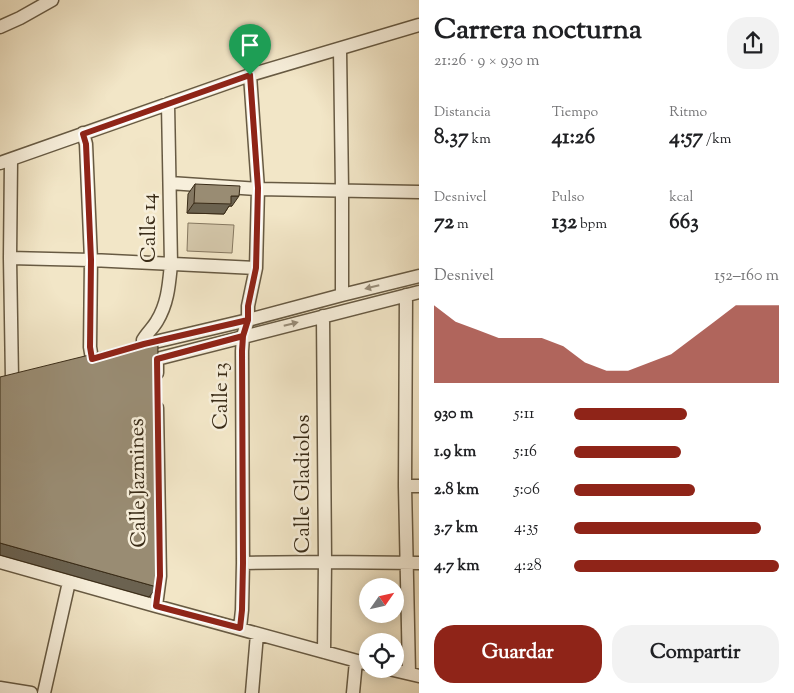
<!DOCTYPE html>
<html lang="es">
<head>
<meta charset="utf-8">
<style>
  body { margin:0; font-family:"Sorts Mill Goudy",serif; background:#f2f2f2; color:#202124; height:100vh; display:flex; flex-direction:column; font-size:19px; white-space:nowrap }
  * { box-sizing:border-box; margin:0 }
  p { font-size:16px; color:#757577 }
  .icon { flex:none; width:28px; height:28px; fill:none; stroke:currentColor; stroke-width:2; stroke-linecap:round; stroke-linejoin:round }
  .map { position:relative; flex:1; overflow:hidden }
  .sheet { display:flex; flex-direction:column; background:#fff; width:375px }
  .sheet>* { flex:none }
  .needle { width:32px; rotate:56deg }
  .tools { position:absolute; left:359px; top:578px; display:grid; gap:10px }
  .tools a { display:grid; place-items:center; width:45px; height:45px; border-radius:50%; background:#fff; box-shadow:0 2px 12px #0003; font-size:25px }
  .pin { position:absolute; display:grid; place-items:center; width:42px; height:42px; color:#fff; margin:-51px -21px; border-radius:50% 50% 50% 0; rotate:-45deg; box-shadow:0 0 5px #0007 }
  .pin .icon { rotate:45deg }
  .round { display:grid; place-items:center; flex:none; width:52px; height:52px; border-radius:20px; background:#f2f2f2 }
  .headline { display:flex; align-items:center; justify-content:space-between; height:85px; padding:0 15px }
  h1 { font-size:28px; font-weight:700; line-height:38px }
  .metrics { display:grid; grid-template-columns:repeat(3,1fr); gap:8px; height:85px; padding:5px 15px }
  .metrics div { display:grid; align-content:center }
  .metrics b { font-size:21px; font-weight:700 }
  .metrics small { font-size:14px; font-weight:400 }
  .metrics p { font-size:14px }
  .chart { height:140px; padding:10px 15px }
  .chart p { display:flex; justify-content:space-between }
  .chart svg { width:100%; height:90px; margin-top:5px; fill:#8f2418; opacity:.7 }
  .action { display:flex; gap:10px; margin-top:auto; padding:10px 15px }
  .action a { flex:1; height:58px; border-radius:20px; background:#8f2418; color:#fff; font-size:20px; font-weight:700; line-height:58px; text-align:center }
  .action a+a { background:#f2f2f2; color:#202124 }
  ul { padding:0 15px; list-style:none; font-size:16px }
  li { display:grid; grid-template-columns:80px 60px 1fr; align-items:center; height:38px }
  li i { height:12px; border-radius:6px; background:#8f2418 }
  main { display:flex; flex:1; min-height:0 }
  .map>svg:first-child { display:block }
</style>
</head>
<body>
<main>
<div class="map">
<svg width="419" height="693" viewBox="0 0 419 693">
  <rect width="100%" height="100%" fill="#f2e6c7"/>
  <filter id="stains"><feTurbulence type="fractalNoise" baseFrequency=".004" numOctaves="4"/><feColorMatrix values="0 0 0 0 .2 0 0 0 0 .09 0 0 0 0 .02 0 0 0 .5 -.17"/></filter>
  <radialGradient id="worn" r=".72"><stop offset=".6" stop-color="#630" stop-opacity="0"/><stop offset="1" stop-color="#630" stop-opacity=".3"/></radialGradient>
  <!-- green -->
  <path fill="#d3c6a9" stroke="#867860" d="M188 223 234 225 232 253 187 251Z"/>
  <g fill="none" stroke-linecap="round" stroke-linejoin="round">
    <defs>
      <path id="minor" d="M0 27 20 18 52 0
        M340 49 342 190V295
        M83 133 86 144 91 260 90 347 92 359
        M11 160 10 258 12 379
        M0 163 250 75 419 25
        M170 183 258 189 419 192
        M10 258 91 260 256 268
        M406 295 405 486 409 673
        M323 316 325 562 324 652
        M144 344 143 340C147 333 153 328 157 321 168 303 169 284 171 264L168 104
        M142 345 248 320 342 295 419 276
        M157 373V359L419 292
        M405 486H419
        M0 562 156 606 368 664
        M243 563 325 562 419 563
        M156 606 160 576 157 408
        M240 628 242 610 243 563 242 351 243 336 248 320V306L256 268 258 189 250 75
        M389 669 419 676
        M0 688 31 693
        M44 693 69 582
        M252 693 257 634
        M353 693 356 661"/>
    </defs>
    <!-- minor casing -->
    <use href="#minor" stroke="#675a43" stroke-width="15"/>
    <!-- minor -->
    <use href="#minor" stroke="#f7efdb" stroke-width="12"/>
  </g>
  <!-- wall -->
  <path fill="#847863" stroke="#392b17" d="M195 184 232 206H229L224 214 187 213 188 194Z"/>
  <!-- shaded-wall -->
  <path fill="#6b6250" stroke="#392b17" d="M231 196H239L232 206H229L224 214 187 213 194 203Z
    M0 543 157 587 149 597 0 555Z"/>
  <!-- building -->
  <path fill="#998c73" stroke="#392b17" d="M195 184 240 186 239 196H231V204L194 203Z
    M158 338 157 587 0 543V377Z"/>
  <!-- one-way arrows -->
  <defs><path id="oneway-solid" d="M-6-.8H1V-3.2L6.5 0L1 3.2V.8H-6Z" transform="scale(1.25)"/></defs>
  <g fill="#988d79">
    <use href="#oneway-solid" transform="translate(372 287) rotate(166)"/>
    <use href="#oneway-solid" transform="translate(291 324) rotate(-14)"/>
  </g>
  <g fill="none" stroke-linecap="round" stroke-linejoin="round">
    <defs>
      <path id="route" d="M250 75 83 134 86 144 91 260 90 347 92 359 144 344 248 320 243 336 242 351 243 563 242 610 240 628 156 606 160 576 157 359 243 336 248 320V306L256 268 258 188 250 75"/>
    </defs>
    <!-- route casing -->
    <use href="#route" stroke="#fff" stroke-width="10"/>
    <!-- route -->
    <use href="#route" stroke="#8f2418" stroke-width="6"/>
  </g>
  <g text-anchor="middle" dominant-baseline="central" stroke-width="5" stroke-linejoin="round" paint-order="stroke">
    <!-- street labels -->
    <g font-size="21" fill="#392b17" stroke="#f7efdb">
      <text transform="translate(150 228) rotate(-90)">Calle 14</text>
      <text transform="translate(222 396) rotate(-90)">Calle 13</text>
      <text transform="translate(139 483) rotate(-91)">Calle Jazmines</text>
      <text transform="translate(304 484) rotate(-90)">Calle Gladiolos</text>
    </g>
  </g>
  <rect width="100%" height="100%" filter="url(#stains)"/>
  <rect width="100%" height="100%" fill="url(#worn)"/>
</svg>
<div class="tools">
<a><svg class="needle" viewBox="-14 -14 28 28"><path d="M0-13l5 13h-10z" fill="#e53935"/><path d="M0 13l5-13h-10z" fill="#757577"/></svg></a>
<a><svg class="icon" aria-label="locate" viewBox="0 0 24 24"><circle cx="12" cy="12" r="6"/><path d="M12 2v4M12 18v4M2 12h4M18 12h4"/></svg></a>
</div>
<div class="pin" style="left:250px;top:75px;background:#1e9e55"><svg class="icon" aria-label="arrive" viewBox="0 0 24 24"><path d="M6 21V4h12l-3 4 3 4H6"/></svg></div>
</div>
<section class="sheet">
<div class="headline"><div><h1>Carrera nocturna</h1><p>21:26 · 9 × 930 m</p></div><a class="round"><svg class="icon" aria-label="share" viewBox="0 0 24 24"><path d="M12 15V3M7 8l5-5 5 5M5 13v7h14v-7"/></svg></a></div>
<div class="metrics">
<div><p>Distancia</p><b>8.37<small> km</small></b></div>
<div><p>Tiempo</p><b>41:26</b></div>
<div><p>Ritmo</p><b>4:57<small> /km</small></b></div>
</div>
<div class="metrics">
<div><p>Desnivel</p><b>72<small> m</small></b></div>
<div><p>Pulso</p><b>132<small> bpm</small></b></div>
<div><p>kcal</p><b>663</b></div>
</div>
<div class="chart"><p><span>Desnivel</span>152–160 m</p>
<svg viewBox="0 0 160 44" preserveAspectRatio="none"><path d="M0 44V6L10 14L20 18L30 22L40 22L50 22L60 26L70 34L80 38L90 38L100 34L110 30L120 22L130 14L140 6L150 6L160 6V44z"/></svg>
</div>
<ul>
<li><b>930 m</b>5:11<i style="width:55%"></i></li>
<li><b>1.9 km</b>5:16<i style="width:52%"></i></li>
<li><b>2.8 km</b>5:06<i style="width:59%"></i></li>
<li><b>3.7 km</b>4:35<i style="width:91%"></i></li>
<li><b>4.7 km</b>4:28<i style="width:100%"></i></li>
</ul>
<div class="action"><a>Guardar</a><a>Compartir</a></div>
</section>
</main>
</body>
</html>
